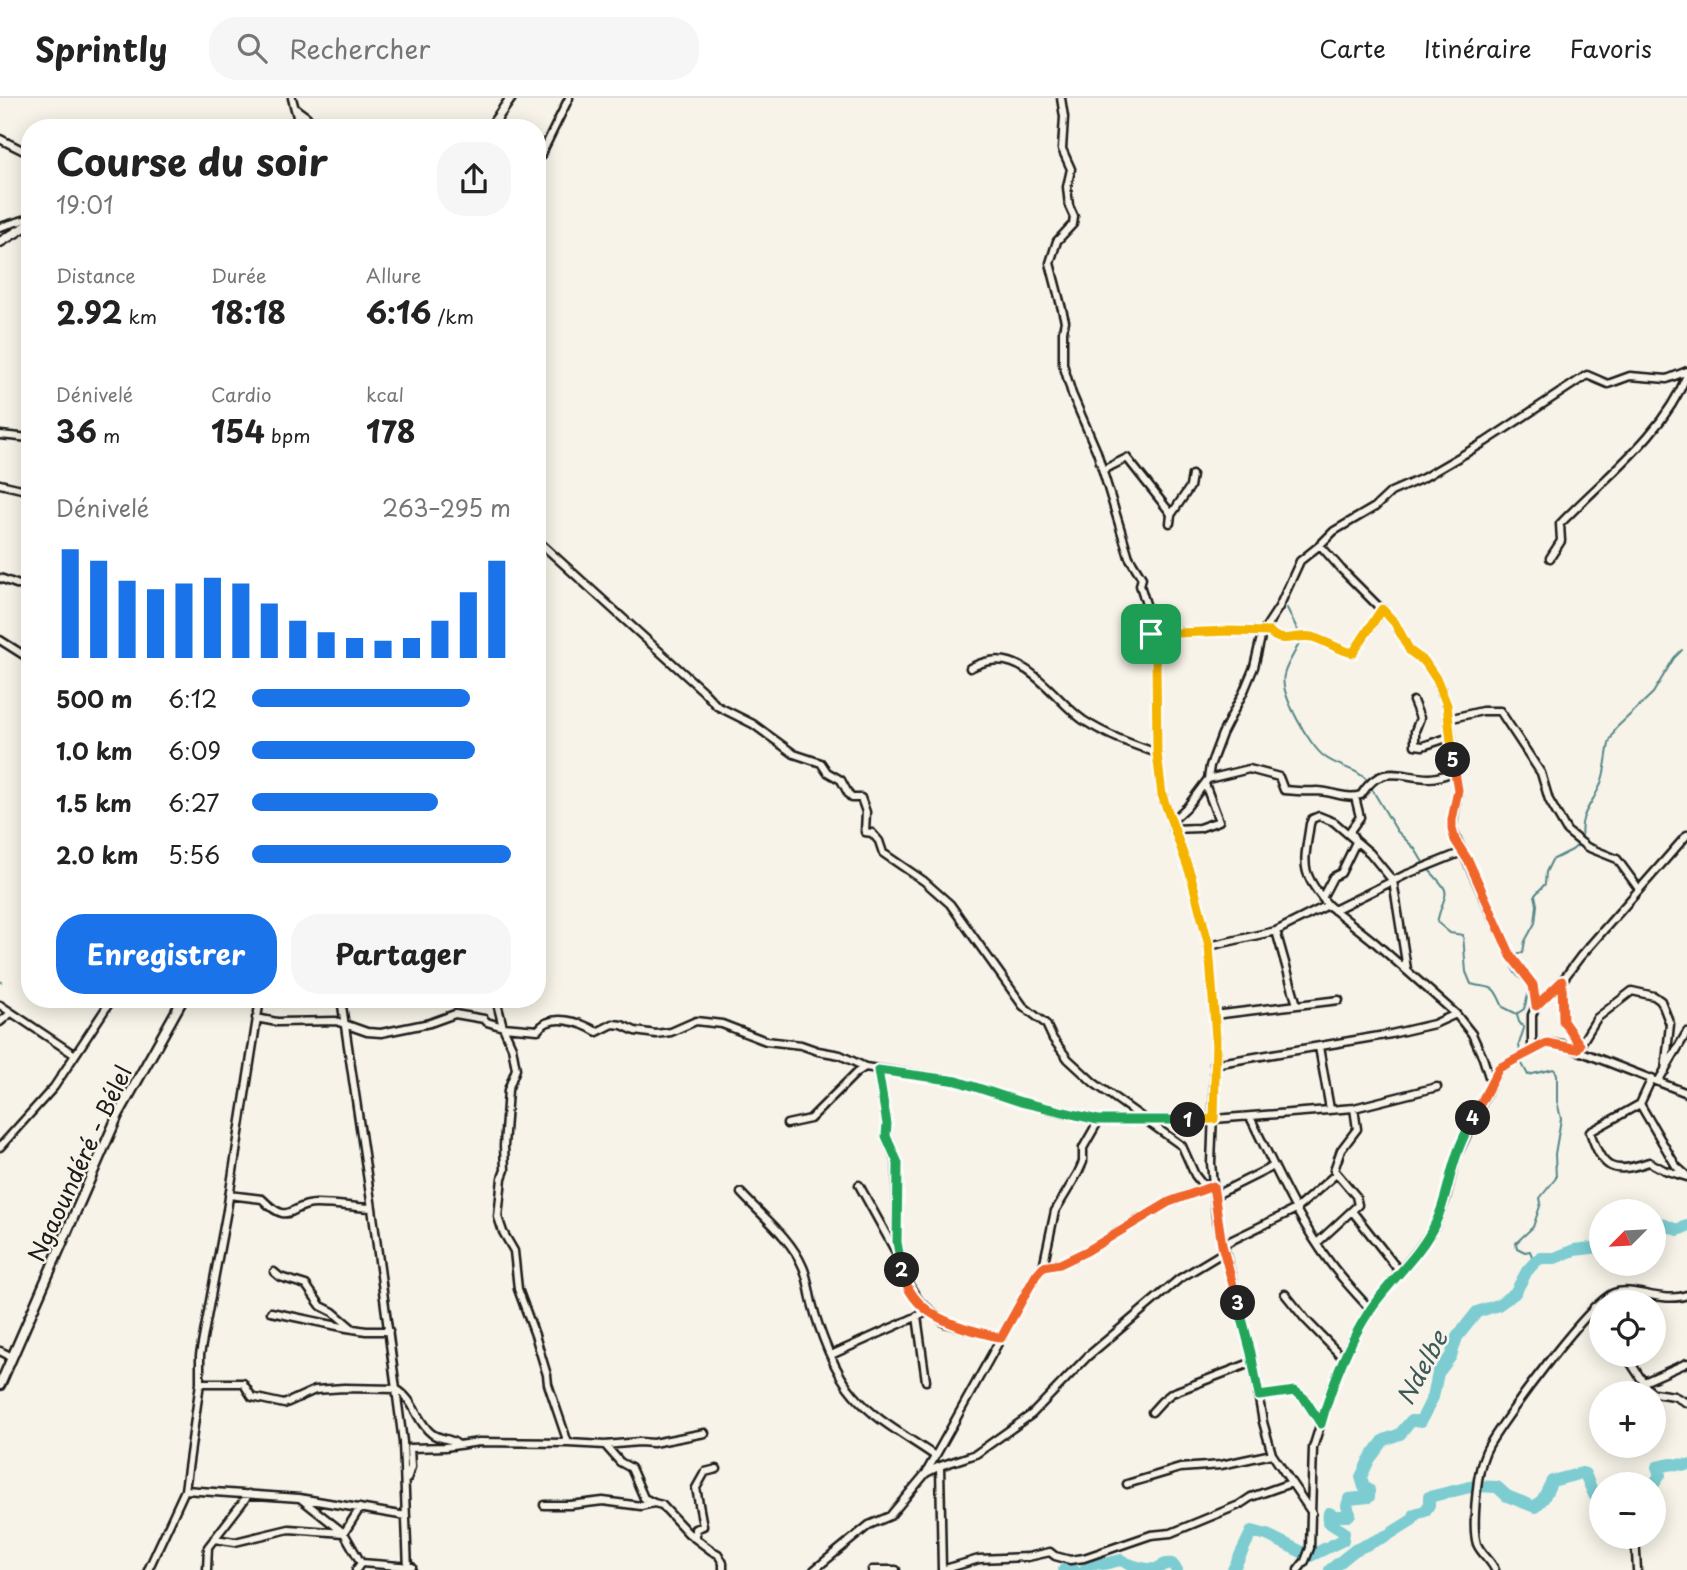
<!DOCTYPE html>
<html lang="fr">
<head>
<meta charset="utf-8">
<style>
  body { margin:0; font-family:"Playpen Sans",sans-serif; background:#f6f6f6; color:#222; height:100vh; display:flex; flex-direction:column; font-size:26px; white-space:nowrap }
  * { box-sizing:border-box; margin:0 }
  p { font-size:23px; color:#767676 }
  .icon { flex:none; width:38px; height:38px; fill:none; stroke:currentColor; stroke-width:2; stroke-linecap:round; stroke-linejoin:round }
  .map { position:relative; flex:1; overflow:hidden }
  .sheet { position:absolute; left:21px; top:21px; width:525px; height:889px; display:flex; flex-direction:column; background:#fff; border-radius:28px; box-shadow:0 4px 18px #0003 }
  .sheet>* { flex:none }
  .needle { width:46px; rotate:246deg }
  .buttons { position:absolute; left:1589px; top:1101px; display:grid; gap:14px }
  .buttons a { display:grid; place-items:center; width:77px; height:77px; border-radius:50%; background:#fff; box-shadow:0 4px 18px #0003; font-size:35px }
  .pin { position:absolute; display:grid; place-items:center; width:60px; height:60px; color:#fff; margin:-30px; border-radius:14px; box-shadow:0 4px 10px #0006 }
  .km { position:absolute; width:35px; height:35px; margin:-18px; border-radius:50%; background:#222; color:#fff; font-size:19px; line-height:35px; text-align:center }
  .round { display:grid; place-items:center; flex:none; width:74px; height:74px; border-radius:28px; background:#f6f6f6 }
  .summary { display:flex; align-items:center; justify-content:space-between; height:119px; padding:0 35px }
  h1 { font-size:38px; font-weight:700; line-height:52px }
  .metrics { display:grid; grid-template-columns:repeat(3,1fr); gap:10px; height:119px; padding:7px 35px }
  .metrics div { display:grid; align-content:center }
  .metrics b { font-size:30px; font-weight:700 }
  .metrics small { font-size:19px; font-weight:400 }
  .metrics p { font-size:19px }
  .chart { height:196px; padding:14px 35px }
  .chart p { display:flex; justify-content:space-between }
  .chart svg { width:100%; height:126px; margin-top:7px; stroke:#1a73e8; stroke-width:6 }
  .action { display:flex; gap:14px; margin-top:auto; padding:14px 35px }
  .action a { flex:1; height:80px; border-radius:28px; background:#1a73e8; color:#fff; font-size:28px; font-weight:700; line-height:80px; text-align:center }
  .action a+a { background:#f6f6f6; color:#222 }
  ul { padding:0 35px; list-style:none; font-size:23px }
  li { display:grid; grid-template-columns:112px 84px 1fr; align-items:center; height:52px }
  li i { height:18px; border-radius:9px; background:#1a73e8 }
  header { display:flex; align-items:center; gap:42px; box-sizing:border-box; height:98px; padding:0 35px; background:#fff; border-bottom:2px solid #e0e0e0 }
  header strong { font-size:33px }
  nav { display:flex; gap:38px; margin-inline-start:auto; font-size:24px }
  .search { width:490px; height:63px; background:#f6f6f6; display:flex; align-items:center; gap:18px; box-sizing:border-box; padding:0 24px; border-radius:28px; color:#767676; font-size:26px }
  .map>svg:first-child { display:block }
</style>
</head>
<body>
<header>
<strong>Sprintly</strong>
<div class="search"><svg class="icon" aria-label="search" viewBox="0 0 24 24"><circle cx="10" cy="10" r="6"/><path d="M15 15l6 6"/></svg>Rechercher</div>
<nav><a>Carte</a><a>Itinéraire</a><a>Favoris</a></nav>
</header>
<div class="map">
<svg width="1687" height="1472" viewBox="0 0 1687 1472">
  <rect width="100%" height="100%" fill="#f7f3e8"/>
  <filter id="ink" filterUnits="userSpaceOnUse"><feTurbulence type="fractalNoise" baseFrequency=".0143" numOctaves="2"/><feDisplacementMap in="SourceGraphic" scale="14" xChannelSelector="R" yChannelSelector="G"/><feConvolveMatrix kernelMatrix="1 2 1 2 8 2 1 2 1" color-interpolation-filters="sRGB"/></filter>
  <g filter="url(#ink)">
    <g fill="none" stroke-linecap="round" stroke-linejoin="round">
      <!-- stream -->
      <path stroke="#558689" stroke-width="2" d="M1287 510 1300 537
        M1300 542C1296 555 1287 564 1284 577 1279 595 1310 649 1325 659 1338 669 1356 670 1368 683
        M1370 688 1397 733 1415 751 1424 766
        M1582 741C1578 715 1593 707 1601 685 1606 672 1606 659 1609 646 1610 639 1614 638 1615 631L1653 595 1674 560 1682 552
        M1427 770C1455 799 1445 790 1437 824L1450 835 1463 837 1466 874 1471 886C1494 892 1492 884 1503 909L1517 916 1519 924 1524 930 1519 946 1520 956
        M1514 857 1523 854 1525 843 1535 825 1537 807 1535 797 1545 786 1546 774 1552 762 1572 752 1579 746
        M1512 866C1512 878 1525 881 1530 890L1524 911 1518 915
        M0 883 1 884
        M1520 962 1528 977 1554 971 1557 976V1003L1561 1021 1555 1056 1556 1080 1540 1100 1541 1105 1533 1129 1516 1145 1517 1150 1525 1154 1530 1153 1534 1164"/>
      <!-- river -->
      <path stroke="#7bccd1" stroke-width="12" d="M1654 1128 1660 1125 1678 1132 1687 1128
        M1654 1386 1660 1377 1657 1369 1672 1366 1687 1367
        M1064 1472 1067 1469 1074 1472
        M1086 1472V1469L1091 1465 1104 1466 1121 1462C1129 1467 1145 1472 1156 1471 1163 1468 1163 1465 1172 1466L1177 1472
        M1233 1472 1252 1433 1267 1437 1310 1458 1343 1442 1344 1434 1328 1424 1329 1415 1334 1418H1348L1350 1416 1347 1408 1349 1401 1369 1399V1392L1364 1389 1361 1379 1369 1362 1384 1342 1400 1336 1411 1323H1421L1433 1299 1438 1275 1451 1258 1457 1239 1477 1214 1498 1207 1515 1195 1527 1173 1536 1163 1541 1160H1555L1574 1152 1601 1149
        M1330 1472 1355 1452 1388 1437 1412 1422 1415 1416 1425 1413 1429 1407V1399L1474 1388 1497 1389 1507 1398 1535 1409 1543 1401 1552 1383 1582 1375 1585 1376 1594 1397 1601 1398"/>
      <defs>
        <path id="street" d="M292 0 300 30
          M1061 0 1064 19 1062 51 1071 71 1067 89 1069 108 1074 119 1073 126 1057 143 1050 165 1065 223 1063 233V266L1072 296 1097 354 1129 459 1142 480 1140 487 1149 516 1156 560 1157 655 1162 697 1191 778 1209 848 1216 940 1211 1065 1216 1118 1251 1255 1263 1324 1272 1356 1312 1415
          M296 11 307 19 314 30
          M0 41 30 56
          M537 65 569 0
          M0 129 30 120
          M0 337 30 340
          M1103 372 1127 360 1169 413 1171 417 1170 425
          M0 386 30 393
          M1171 417 1190 389 1192 377
          M537 442 703 593 717 608 753 626 794 656 821 665 827 674 841 682 849 697 852 700H861L866 714 865 734 872 735 879 743 883 755 924 783 950 806 1023 908 1046 926 1053 941 1068 961 1094 985 1182 1048 1195 1077 1202 1086 1213 1088
          M1320 447 1341 471 1395 525 1410 553 1425 564 1437 582 1447 607 1458 692 1452 731 1511 858 1533 887 1536 908
          M1550 460 1561 443 1560 426C1605 379 1663 337 1687 277
          M0 480 30 491
          M1151 536 1230 533 1270 534C1282 547 1296 536 1312 539 1326 543 1339 552 1353 555L1383 511
          M0 542 30 561
          M970 570C976 567 983 564 990 563 1028 556 1056 603 1083 622 1106 637 1131 646 1157 655
          M1413 603 1420 620 1415 633V647L1423 648 1450 639
          M1448 621 1482 613H1500L1541 675 1549 702 1567 733 1587 749 1617 761 1639 791
          M1208 681 1249 671 1279 679 1284 692C1295 693 1306 694 1317 693 1333 693 1345 702 1361 697 1381 665 1399 679 1429 680 1438 680 1448 676 1456 673
          M1171 724 1187 709 1208 681 1210 668 1222 636 1244 593 1254 569 1262 535 1279 509 1300 463 1320 447 1334 433 1375 409 1391 394 1423 380 1485 344 1587 277 1608 286 1630 278 1667 281 1687 273
          M1173 731 1199 730 1219 723 1205 686
          M1322 800 1333 779 1341 775 1356 744 1350 733 1360 719 1355 699
          M1328 807C1299 773 1304 767 1310 726L1312 721 1319 718 1334 724 1370 755 1393 783 1407 871
          M1334 812 1405 777 1462 754
          M1276 833 1297 907
          M1209 848 1276 833 1328 807 1372 842 1456 916 1472 936 1483 960 1491 985
          M1562 883 1563 923 1580 947
          M341 901 372 1110 403 1344 408 1472
          M496 901 503 929 538 932C551 914 581 924 597 934L613 926 622 927 635 933 656 936 671 934 696 923 722 926 766 943 801 947 818 953 840 957 865 969 957 983 1021 1004 1099 1022 1214 1021 1354 1010 1437 989
          M0 907 75 957
          M1214 917 1339 902
          M256 920 277 924 336 923 367 934 381 935 430 925 455 916 484 921 487 924 503 929 512 949 516 971 508 992 504 1048 505 1072 502 1080 498 1119 503 1134 514 1153 518 1191 535 1237 547 1277 548 1286 568 1345 605 1347 639 1344 653 1345 705 1335
          M0 924 11 915
          M1319 949 1330 1011
          M1578 951 1597 920 1632 893 1654 898 1661 903 1670 926 1665 973
          M1532 953V917L1536 908 1562 883 1580 859 1687 737
          M1214 966 1391 936 1434 926 1456 916
          M878 972 887 1026 886 1038 897 1065V1144L904 1179 919 1203 945 1225 1001 1240
          M1652 980 1640 1006 1590 1034C1603 1071 1611 1077 1649 1064L1664 1072 1687 1079
          M1659 982 1687 934
          M1640 1006 1676 1068 1686 1077
          M1250 1019C1275 1069 1297 1121 1331 1166 1343 1182 1357 1197 1370 1211
          M787 1026 810 1021 856 975 865 969
          M0 1049 54 989 112 901
          M859 1087 897 1156
          M741 1095C762 1118 791 1140 803 1169 808 1180 809 1193 812 1205 819 1232 835 1276 854 1297 875 1322 908 1339 935 1358
          M229 1097 262 1101C291 1130 289 1106 316 1106 335 1106 354 1109 372 1110
          M1214 1098 1274 1068
          M1352 1113 1400 1174
          M1317 1145 1358 1107 1356 1098 1334 1072 1341 1052 1357 1031 1354 1010
          M1222 1147 1296 1111 1336 1076
          M1043 1169 1055 1113 1078 1075 1083 1064V1050L1099 1022
          M274 1174 280 1179 306 1187 321 1208 333 1214 353 1231
          M1285 1196 1306 1222 1344 1261
          M1594 1209 1601 1219
          M271 1214 347 1230 366 1233H389
          M917 1218 926 1283
          M0 1253 12 1259
          M1625 1256 1647 1290 1653 1295
          M831 1257 929 1213
          M1644 1284 1687 1265
          M200 1285H243L252 1299 284 1306 315 1292 344 1290 396 1291C415 1302 416 1323 431 1335 439 1342 449 1339 457 1346
          M1654 1295 1674 1298 1687 1305
          M1259 1298 1295 1293 1304 1300 1321 1326
          M1152 1314 1162 1303 1172 1295 1253 1264
          M605 1347 620 1364 631 1370 644 1400 654 1405
          M940 1368 942 1472
          M927 1373 1036 1177 1043 1169 1060 1166 1087 1153 1169 1104 1211 1088
          M407 1381 411 1369 410 1350 445 1349 479 1344 568 1345
          M1127 1386 1180 1370 1221 1367 1272 1356
          M185 1392 200 1285V1257L227 1112 260 901
          M301 1401 344 1435 361 1465
          M544 1407H570L603 1403 641 1408 654 1405 662 1407 688 1435 712 1453 718 1456 723 1465V1472
          M1635 1438 1637 1472
          M694 1439 696 1437 695 1431 703 1428 696 1390 705 1374 717 1371
          M214 1441 235 1444 289 1431 344 1435 360 1410
          M148 1472 185 1392 299 1400 406 1418
          M207 1472 208 1449 249 1396
          M356 1472 361 1465 412 1469
          M814 1472 869 1427 890 1418 926 1375 940 1368 976 1356 1032 1316 1088 1258 1179 1181 1224 1154
          M872 1472H896
          M942 1472 979 1461 1028 1459 1050 1454 1055 1458 1070 1462 1084 1460 1151 1437 1171 1435 1239 1407 1251 1399 1291 1385
          M1298 1472 1305 1463 1310 1450 1313 1350 1332 1289 1349 1248 1370 1211 1418 1152 1435 1128 1446 1100 1456 1059 1499 970 1547 945 1561 946 1687 995
          M1495 1472C1491 1462 1481 1456 1477 1446 1472 1431 1476 1398 1478 1382 1480 1370 1483 1357 1489 1347 1505 1320 1589 1204 1614 1195 1633 1188 1663 1206 1687 1197"/>
        <path id="secondary" d="M490 30 511 0
          M0 144 30 126
          M0 1287 118 1017 183 901"/>
      </defs>
      <!-- street casing -->
      <use href="#street" stroke="#1c1c1c" stroke-width="11"/>
      <!-- secondary casing -->
      <use href="#secondary" stroke="#1c1c1c" stroke-width="13"/>
      <!-- street -->
      <use href="#street" stroke="#f7f3e8" stroke-width="6"/>
      <!-- secondary -->
      <use href="#secondary" stroke="#f7f3e8" stroke-width="8"/>
    </g>
  </g>
  <g fill="none" stroke-linecap="round" stroke-linejoin="round" filter="url(#ink)">
    <defs>
      <path id="split-1" d="M1151 536 1156 561 1157 655 1162 697 1191 778 1209 848 1216 940 1214 1021 1188 1022"/>
      <path id="split-2" d="M902 1172 897 1144 898 1065 886 1038 887 1026 878 972 957 983 1021 1004 1098 1022H1188"/>
      <path id="split-3" d="M902 1172C912 1221 961 1229 1001 1240L1036 1177 1043 1169 1060 1166 1087 1153 1169 1104 1213 1088 1222 1147 1238 1205"/>
      <path id="split-4" d="M1238 1205 1251 1255 1259 1298 1295 1293 1304 1300 1321 1326C1332 1286 1347 1247 1370 1212 1390 1182 1420 1158 1435 1126 1446 1104 1448 1082 1456 1059 1460 1045 1467 1032 1473 1020"/>
      <path id="split-5" d="M1453 662 1458 692 1452 722V731L1455 742 1469 764 1511 858 1533 887 1536 908 1562 883 1563 923 1580 947 1577 951 1547 945 1499 970 1473 1020"/>
      <path id="split-6" d="M1151 536 1230 533 1270 534C1281 547 1296 536 1312 539 1326 543 1339 552 1353 555L1382 511 1395 525 1410 553 1425 564 1437 582 1447 607 1453 662"/>
    </defs>
    <!-- split-1 casing -->
    <use href="#split-1" stroke="#fff" stroke-width="14"/>
    <!-- split-2 casing -->
    <use href="#split-2" stroke="#fff" stroke-width="14"/>
    <!-- split-3 casing -->
    <use href="#split-3" stroke="#fff" stroke-width="14"/>
    <!-- split-4 casing -->
    <use href="#split-4" stroke="#fff" stroke-width="14"/>
    <!-- split-5 casing -->
    <use href="#split-5" stroke="#fff" stroke-width="14"/>
    <!-- split-6 casing -->
    <use href="#split-6" stroke="#fff" stroke-width="14"/>
    <!-- split-1 -->
    <use href="#split-1" stroke="#f5b400" stroke-width="9"/>
    <!-- split-2 -->
    <use href="#split-2" stroke="#22a559" stroke-width="9"/>
    <!-- split-3 -->
    <use href="#split-3" stroke="#f0652b" stroke-width="9"/>
    <!-- split-4 -->
    <use href="#split-4" stroke="#22a559" stroke-width="9"/>
    <!-- split-5 -->
    <use href="#split-5" stroke="#f0652b" stroke-width="9"/>
    <!-- split-6 -->
    <use href="#split-6" stroke="#f5b400" stroke-width="9"/>
  </g>
  <g text-anchor="middle" dominant-baseline="central" stroke-width="5" stroke-linejoin="round" paint-order="stroke">
    <!-- street labels -->
    <g font-size="23" fill="#1c1c1c" stroke="#f7f3e8">
      <text transform="translate(79 1065) rotate(-65)">Ngaoundéré - Bélel</text>
    </g>
    <!-- water labels -->
    <g font-size="24" font-style="italic" fill="#3d5a5b" stroke="#f7f3e8">
      <text transform="translate(1421 1269) rotate(-62)">Ndelbe</text>
    </g>
  </g>
</svg>
<div class="buttons">
<a><svg class="needle" viewBox="-14 -14 28 28"><path d="M0-13l5 13h-10z" fill="#e53935"/><path d="M0 13l5-13h-10z" fill="#767676"/></svg></a>
<a><svg class="icon" aria-label="locate" viewBox="0 0 24 24"><circle cx="12" cy="12" r="6"/><path d="M12 2v4M12 18v4M2 12h4M18 12h4"/></svg></a>
<a>+</a>
<a>−</a>
</div>
<div class="pin" style="left:1151px;top:536px;background:#1e9e55"><svg class="icon" aria-label="arrive" viewBox="0 0 24 24"><path d="M6 21V4h12l-3 4 3 4H6"/></svg></div>
<b class="km" style="left:1188px;top:1022px">1</b>
<b class="km" style="left:902px;top:1172px">2</b>
<b class="km" style="left:1238px;top:1205px">3</b>
<b class="km" style="left:1473px;top:1020px">4</b>
<b class="km" style="left:1453px;top:662px">5</b>
<section class="sheet">
<div class="summary"><div><h1>Course du soir</h1><p>19:01</p></div><a class="round"><svg class="icon" aria-label="share" viewBox="0 0 24 24"><path d="M12 15V3M7 8l5-5 5 5M5 13v7h14v-7"/></svg></a></div>
<div class="metrics">
<div><p>Distance</p><b>2.92<small> km</small></b></div>
<div><p>Durée</p><b>18:18</b></div>
<div><p>Allure</p><b>6:16<small> /km</small></b></div>
</div>
<div class="metrics">
<div><p>Dénivelé</p><b>36<small> m</small></b></div>
<div><p>Cardio</p><b>154<small> bpm</small></b></div>
<div><p>kcal</p><b>178</b></div>
</div>
<div class="chart"><p><span>Dénivelé</span>263–295 m</p>
<svg viewBox="0 0 160 44" preserveAspectRatio="none"><path d="M5 44V6M15 44V10M25 44V17M35 44V20M45 44V18M55 44V16M65 44V18M75 44V25M85 44V31M95 44V35M105 44V37M115 44V38M125 44V37M135 44V31M145 44V21M155 44V10"/></svg>
</div>
<ul>
<li><b>500 m</b>6:12<i style="width:84%"></i></li>
<li><b>1.0 km</b>6:09<i style="width:86%"></i></li>
<li><b>1.5 km</b>6:27<i style="width:72%"></i></li>
<li><b>2.0 km</b>5:56<i style="width:100%"></i></li>
</ul>
<div class="action"><a>Enregistrer</a><a>Partager</a></div>
</section>
</div>
</body>
</html>
